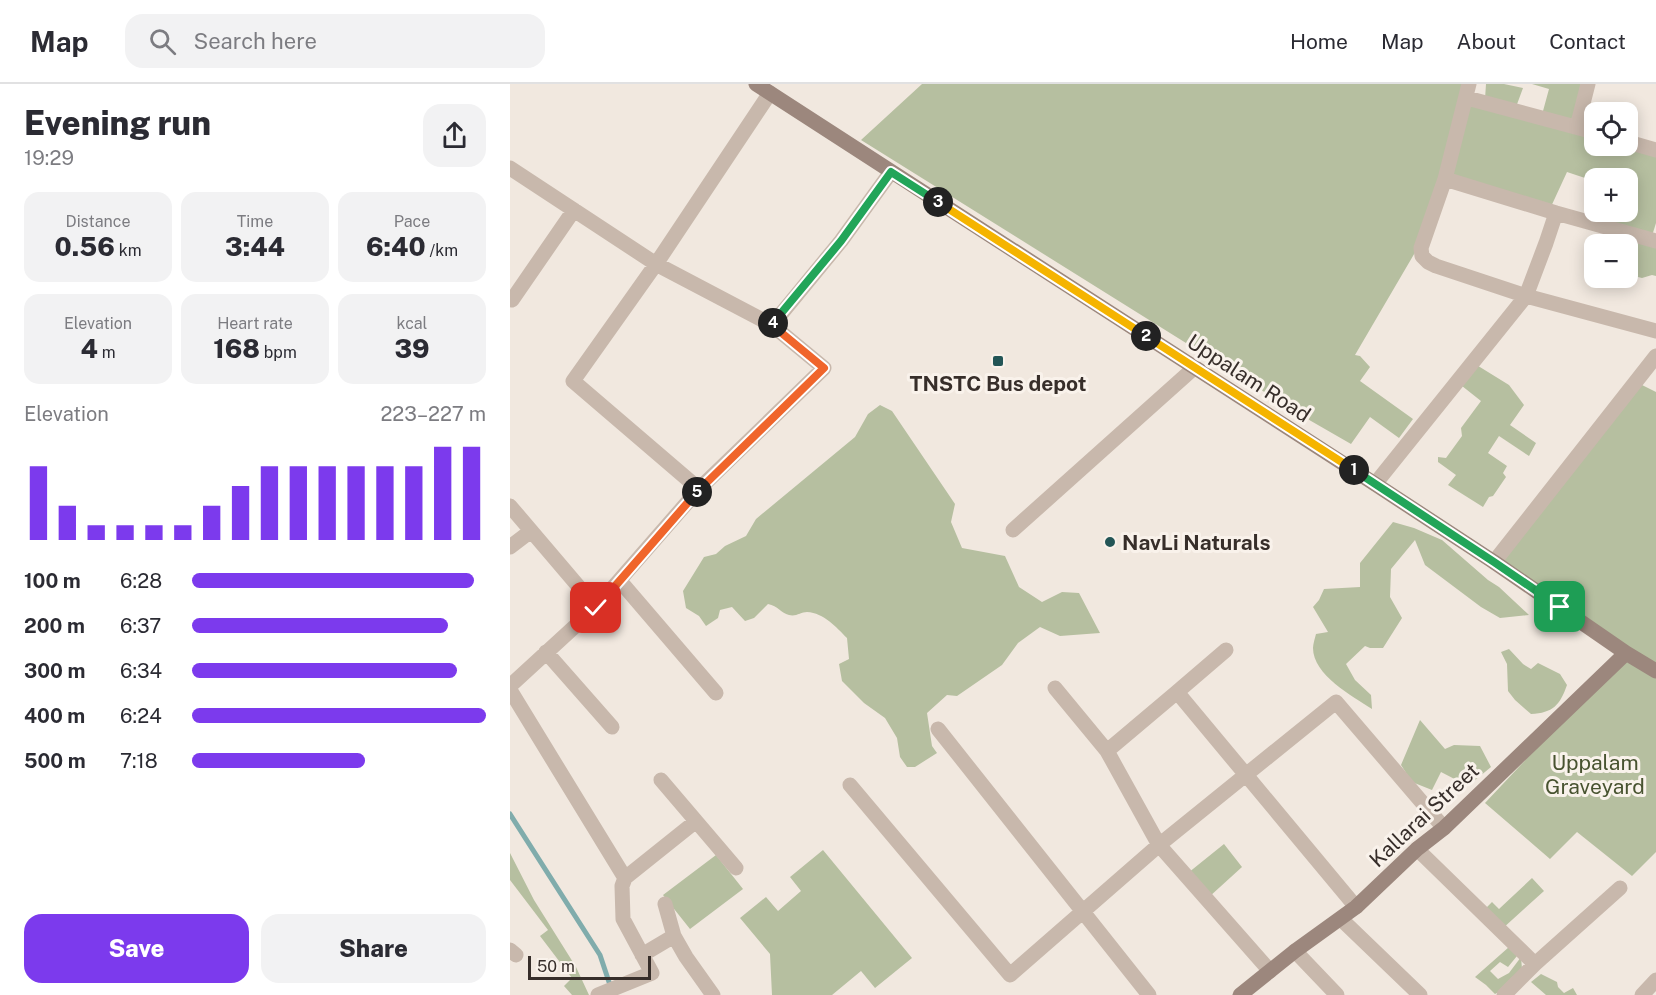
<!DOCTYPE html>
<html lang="en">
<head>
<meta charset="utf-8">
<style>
  body { margin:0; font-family:"Public Sans",sans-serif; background:#f2f2f3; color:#2b2b33; height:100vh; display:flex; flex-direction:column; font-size:22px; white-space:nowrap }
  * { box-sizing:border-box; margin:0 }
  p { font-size:20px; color:#7c7c81 }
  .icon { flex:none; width:33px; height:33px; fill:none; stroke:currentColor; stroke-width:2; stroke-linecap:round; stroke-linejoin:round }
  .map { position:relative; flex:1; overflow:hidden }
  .drawer { display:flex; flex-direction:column; background:#fff; width:510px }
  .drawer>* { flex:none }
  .buttons { position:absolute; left:1074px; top:18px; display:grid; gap:12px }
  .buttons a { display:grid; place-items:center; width:54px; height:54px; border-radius:12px; background:#fff; box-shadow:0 3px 15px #0003; font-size:30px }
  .scale { position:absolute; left:18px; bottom:15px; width:123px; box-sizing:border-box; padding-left:6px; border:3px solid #372e2a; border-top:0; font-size:16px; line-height:21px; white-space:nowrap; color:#372e2a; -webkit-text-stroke:4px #f9f2eb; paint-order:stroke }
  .pin { position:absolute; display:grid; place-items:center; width:51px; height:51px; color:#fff; margin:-26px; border-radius:12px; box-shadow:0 3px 9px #0006 }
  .km { position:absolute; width:30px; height:30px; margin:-15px; border-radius:50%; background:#222; color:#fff; font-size:16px; line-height:30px; text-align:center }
  .round { display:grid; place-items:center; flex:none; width:63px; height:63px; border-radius:18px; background:#f2f2f3 }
  .summary { display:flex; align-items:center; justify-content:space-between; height:102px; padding:0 24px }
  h1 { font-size:33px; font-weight:800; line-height:45px }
  .metrics { display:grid; grid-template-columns:repeat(3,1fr); gap:9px; height:102px; padding:6px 24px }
  .metrics div { display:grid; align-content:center; border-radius:15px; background:#f2f2f3; text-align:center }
  .metrics b { font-size:26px; font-weight:800 }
  .metrics small { font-size:16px; font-weight:400 }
  .metrics p { font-size:16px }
  .chart { height:168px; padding:12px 24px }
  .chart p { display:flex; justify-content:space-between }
  .chart svg { width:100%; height:108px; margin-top:6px; stroke:#7c3aed; stroke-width:6 }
  .cta { display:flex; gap:12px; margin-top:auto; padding:12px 24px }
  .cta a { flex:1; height:69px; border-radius:18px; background:#7c3aed; color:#fff; font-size:24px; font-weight:800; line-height:69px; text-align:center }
  .cta a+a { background:#f2f2f3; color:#2b2b33 }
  ul { padding:0 24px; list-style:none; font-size:20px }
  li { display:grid; grid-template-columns:96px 72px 1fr; align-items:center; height:45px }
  li i { height:15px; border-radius:8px; background:#7c3aed }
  header { display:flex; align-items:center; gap:36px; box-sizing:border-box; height:84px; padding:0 30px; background:#fff; border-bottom:2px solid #e1e1e2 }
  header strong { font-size:28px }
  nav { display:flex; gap:33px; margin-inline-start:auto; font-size:21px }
  .search { width:420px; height:54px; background:#f2f2f3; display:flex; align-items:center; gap:15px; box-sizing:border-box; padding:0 21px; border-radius:18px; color:#7c7c81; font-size:22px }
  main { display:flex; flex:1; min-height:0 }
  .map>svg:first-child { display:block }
</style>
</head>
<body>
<header>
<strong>Map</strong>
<div class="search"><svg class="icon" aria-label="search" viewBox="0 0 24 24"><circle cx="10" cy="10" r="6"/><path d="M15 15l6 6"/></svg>Search here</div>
<nav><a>Home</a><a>Map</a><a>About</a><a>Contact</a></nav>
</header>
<main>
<section class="drawer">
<div class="summary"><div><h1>Evening run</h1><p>19:29</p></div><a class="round"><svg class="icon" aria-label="share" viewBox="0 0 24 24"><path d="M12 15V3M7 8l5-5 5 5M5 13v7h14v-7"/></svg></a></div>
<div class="metrics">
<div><p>Distance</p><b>0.56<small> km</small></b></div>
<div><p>Time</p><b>3:44</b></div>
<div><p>Pace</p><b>6:40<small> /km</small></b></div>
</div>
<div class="metrics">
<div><p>Elevation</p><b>4<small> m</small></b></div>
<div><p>Heart rate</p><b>168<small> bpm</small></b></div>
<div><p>kcal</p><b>39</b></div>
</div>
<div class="chart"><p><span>Elevation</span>223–227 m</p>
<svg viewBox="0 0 160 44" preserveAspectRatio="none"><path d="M5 44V14M15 44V30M25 44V38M35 44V38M45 44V38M55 44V38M65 44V30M75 44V22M85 44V14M95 44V14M105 44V14M115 44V14M125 44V14M135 44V14M145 44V6M155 44V6"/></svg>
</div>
<ul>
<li><b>100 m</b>6:28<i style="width:96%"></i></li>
<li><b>200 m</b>6:37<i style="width:87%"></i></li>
<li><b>300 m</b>6:34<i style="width:90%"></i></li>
<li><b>400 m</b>6:24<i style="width:100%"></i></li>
<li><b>500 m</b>7:18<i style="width:59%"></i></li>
</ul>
<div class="cta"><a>Save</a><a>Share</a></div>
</section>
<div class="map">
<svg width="1146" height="911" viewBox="0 0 1146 911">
  <rect width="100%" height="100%" fill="#f1e8df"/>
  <!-- green -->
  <path fill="#b6bfa0" d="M412 0H957L956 15 1084 50V62H1118L1146 66V139L1141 155 1146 157V192L1142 191 1132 194 1120 191V180L1126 152 1105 145 1102 136 1105 128H1118V94H1084V97L1057 88 1039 127 935 95 917 148 845 271 850 272 860 283 850 297 903 335 889 354 860 333 841 360 801 337 351 56Z
    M976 0H994L1013 4 1006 23 975 15Z
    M1022 0H1070L1074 1 1067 43 1033 27 1039 5Z
    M965 280 999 301 1014 321 1000 341 1026 359 1019 372 989 352 978 369 997 382 993 389 996 393 983 412 979 413 973 423 938 401 946 391 928 378V373L936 374 952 352 951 344 971 317 947 298Z
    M1130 300 1146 308V768L1122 792 1067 748 1040 775 975 719 1119 566 984 478Z
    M370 321 382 327 445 420 441 438 452 464 495 472 509 503 532 518 552 508 569 509 590 549 550 552 530 543 508 559 492 581 447 612 437 611 417 629 422 662 427 669 405 683H397L390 673 387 654 375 634 354 619 332 597 329 580 339 575 337 554C326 543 314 529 297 528 291 528 286 533 279 531 271 529 268 522 258 520L244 534 235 537 222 523 210 526 208 534 196 542 189 532 176 524 173 507 194 473 206 470 215 462 236 452 246 435 345 353 358 330Z
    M883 438 904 444 932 456 978 496 989 503 1019 531 990 534 971 523 915 481 905 456 881 485 880 513 892 534 873 564H860L855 562 836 580 845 596 861 611 862 625C842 612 803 591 803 564 803 560 805 554 806 550L818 548 803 523 809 516 814 505 850 503V479Z
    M999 565 1013 580 1021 585 1028 579 1050 590 1057 601C1050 621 1043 629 1021 630L1005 616 998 607 997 580 991 568Z
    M910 636 935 665 944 661 970 662 981 683 958 702 931 688 922 706 902 698 891 681Z
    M714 760 732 783 699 813 678 789Z
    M313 766 402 874 365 904 351 887 322 911H262L260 870 230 834 256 813 268 827 291 807 280 793Z
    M0 769 24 816 66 883 79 911H62L54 902 62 894 30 852 38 846 0 796Z
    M206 771 233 805 180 845 153 811Z
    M1022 794 1034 807 992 845 973 827 982 818 989 825Z
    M999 863 1007 872 998 883 990 878 980 887 988 895 999 889 1011 873 1012 885 1001 901 985 910 976 901 965 893Z
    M1031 890 1047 898 1048 903 1054 909 1063 904 1067 911H1036L1021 898Z"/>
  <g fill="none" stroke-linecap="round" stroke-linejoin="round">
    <!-- stream -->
    <path stroke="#80acac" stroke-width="5" d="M0 730 90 871 101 904"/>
    <!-- street -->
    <path stroke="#c8b8ac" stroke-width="15" d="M959 0 935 95 911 164 912 172 918 178 926 182 1016 212 1146 247
      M957 14 1084 48
      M1067 43 1078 0
      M1118 58 1146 66
      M0 84 146 180 262 241 314 284 189 405 86 523 0 602
      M935 95 1046 129 1146 157
      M2 216 64 126
      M262 241 331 157 381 88
      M865 400 1016 212 1036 159 1046 129
      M189 405 63 297 146 180 260 9
      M0 422 86 523
      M503 446 684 284
      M0 463 21 447
      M984 478 1146 272
      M110 497 206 609
      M716 566 667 608 846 823
      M36 568 102 643
      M545 604 597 667 649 761 760 887
      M0 606 115 794 112 802 113 835 142 889 88 911
      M428 645 639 911
      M597 667 667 608
      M151 696 226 784
      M340 701 500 891 649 761 826 618 934 744
      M907 765 1025 880
      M115 794 185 738
      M155 820 164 852 176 873 203 911
      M831 835 910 911
      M0 866 6 871
      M785 867 827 911
      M132 871 164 852
      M994 911 1025 880 1110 804
      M1132 911 1146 896"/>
    <!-- secondary -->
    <path stroke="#9c877d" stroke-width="15" d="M246 0 865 400 984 478 1116 569 1146 587
      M730 911 785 867 846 823 907 765 934 744 1116 569"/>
  </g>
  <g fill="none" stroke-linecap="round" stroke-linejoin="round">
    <defs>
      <path id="split-1" d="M844 386 984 478 1050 523"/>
      <path id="split-2" d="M636 252 844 386"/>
      <path id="split-3" d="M428 118 636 252"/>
      <path id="split-4" d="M263 239 331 157 381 88 428 118"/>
      <path id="split-5" d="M187 408 314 284 262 241 263 239"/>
      <path id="split-6" d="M86 524 187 408"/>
    </defs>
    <!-- split-1 casing -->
    <use href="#split-1" stroke="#fff" stroke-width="12"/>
    <!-- split-2 casing -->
    <use href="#split-2" stroke="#fff" stroke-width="12"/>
    <!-- split-3 casing -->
    <use href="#split-3" stroke="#fff" stroke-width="12"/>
    <!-- split-4 casing -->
    <use href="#split-4" stroke="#fff" stroke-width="12"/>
    <!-- split-5 casing -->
    <use href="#split-5" stroke="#fff" stroke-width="12"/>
    <!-- split-6 casing -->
    <use href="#split-6" stroke="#fff" stroke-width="12"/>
    <!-- split-1 -->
    <use href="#split-1" stroke="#22a559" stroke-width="8"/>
    <!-- split-2 -->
    <use href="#split-2" stroke="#f5b400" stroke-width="8"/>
    <!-- split-3 -->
    <use href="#split-3" stroke="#f5b400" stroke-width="8"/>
    <!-- split-4 -->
    <use href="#split-4" stroke="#22a559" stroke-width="8"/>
    <!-- split-5 -->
    <use href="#split-5" stroke="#f0652b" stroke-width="8"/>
    <!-- split-6 -->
    <use href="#split-6" stroke="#f0652b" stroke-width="8"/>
  </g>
  <!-- markers -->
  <g fill="#235556" stroke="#f9f2eb" stroke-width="2">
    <rect x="482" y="271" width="12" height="12" rx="3"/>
    <circle cx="600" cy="458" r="6"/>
  </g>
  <g text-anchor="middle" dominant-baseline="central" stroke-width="6" stroke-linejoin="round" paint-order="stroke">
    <!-- street labels -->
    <g font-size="21" fill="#372e2a" stroke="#f9f2eb">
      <text transform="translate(739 294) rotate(33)">Uppalam Road</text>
      <text transform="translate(914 731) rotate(-43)">Kallarai Street</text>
    </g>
    <!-- poi labels -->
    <g font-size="21" font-weight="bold" fill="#372e2a" stroke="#f9f2eb">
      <text x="488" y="299">TNSTC Bus depot</text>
      <text x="612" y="458" text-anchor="start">NavLi Naturals</text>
    </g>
    <!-- park labels -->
    <g font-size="21" fill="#485330" stroke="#f9f2eb">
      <text x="1085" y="678">Uppalam<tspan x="1085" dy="24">Graveyard</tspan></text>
    </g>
  </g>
</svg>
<div class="buttons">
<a><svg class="icon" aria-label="locate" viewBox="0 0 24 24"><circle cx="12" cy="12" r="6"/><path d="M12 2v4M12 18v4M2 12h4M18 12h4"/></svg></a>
<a>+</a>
<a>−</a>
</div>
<div class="scale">50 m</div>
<div class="pin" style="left:1050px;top:523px;background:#1e9e55"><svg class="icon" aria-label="arrive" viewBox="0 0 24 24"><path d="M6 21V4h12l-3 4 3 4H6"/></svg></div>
<div class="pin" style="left:86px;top:524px;background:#d93025"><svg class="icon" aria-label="check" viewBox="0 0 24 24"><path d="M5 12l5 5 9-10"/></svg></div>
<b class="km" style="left:844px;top:386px">1</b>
<b class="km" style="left:636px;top:252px">2</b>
<b class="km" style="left:428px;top:118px">3</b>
<b class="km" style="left:263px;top:239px">4</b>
<b class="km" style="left:187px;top:408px">5</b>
</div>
</main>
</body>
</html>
